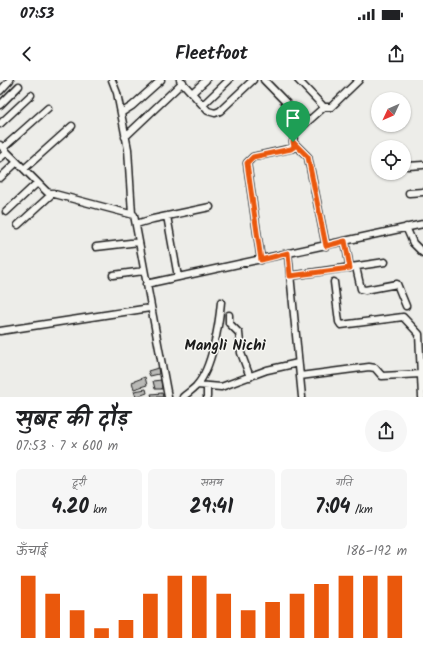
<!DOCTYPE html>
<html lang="hi">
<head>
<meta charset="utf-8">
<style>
  body { margin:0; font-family:Kalam,"Playpen Sans Deva",sans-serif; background:#f6f6f6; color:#202124; height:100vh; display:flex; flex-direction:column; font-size:15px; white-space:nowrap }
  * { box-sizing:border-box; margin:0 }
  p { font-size:13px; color:#757577 }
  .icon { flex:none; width:22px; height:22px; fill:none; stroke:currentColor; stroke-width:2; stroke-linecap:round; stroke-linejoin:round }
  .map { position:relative; height:317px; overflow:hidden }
  .details { display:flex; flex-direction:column; background:#fff; flex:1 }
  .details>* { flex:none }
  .needle { width:26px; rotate:226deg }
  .buttons { position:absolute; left:371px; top:12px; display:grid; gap:8px }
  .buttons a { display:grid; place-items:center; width:40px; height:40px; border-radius:50%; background:#fff; box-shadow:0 1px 3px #0004; font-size:20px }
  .pin { position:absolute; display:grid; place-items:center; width:34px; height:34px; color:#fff; margin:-41px -17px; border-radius:50% 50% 50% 0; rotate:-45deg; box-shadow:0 0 4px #0007 }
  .pin .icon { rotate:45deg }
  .round { display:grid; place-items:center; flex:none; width:42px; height:42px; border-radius:21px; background:#f6f6f6 }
  .headline { display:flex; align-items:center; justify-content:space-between; height:68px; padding:0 16px }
  h1 { font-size:22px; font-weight:800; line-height:30px }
  .metrics { display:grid; grid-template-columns:repeat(3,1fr); gap:6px; height:68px; padding:4px 16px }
  .metrics div { display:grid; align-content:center; border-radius:6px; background:#f6f6f6; text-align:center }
  .metrics b { font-size:20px; font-weight:800 }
  .metrics small { font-size:11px; font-weight:400 }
  .metrics p { font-size:11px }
  .chart { height:112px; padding:8px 16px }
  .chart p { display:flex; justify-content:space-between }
  .chart svg { width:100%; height:72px; margin-top:4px; stroke:#ea580c; stroke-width:6 }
  .status { display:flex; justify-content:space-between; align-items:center; height:28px; padding:0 20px; background:#fff; direction:ltr }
  .status svg { height:11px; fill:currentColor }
  header { display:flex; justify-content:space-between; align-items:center; height:52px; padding:0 16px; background:#fff; font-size:18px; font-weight:800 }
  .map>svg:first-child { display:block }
</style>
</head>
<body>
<div class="status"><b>07:53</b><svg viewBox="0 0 49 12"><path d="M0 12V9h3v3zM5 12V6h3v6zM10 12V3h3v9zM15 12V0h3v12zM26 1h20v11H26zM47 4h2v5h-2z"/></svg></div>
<header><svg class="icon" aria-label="back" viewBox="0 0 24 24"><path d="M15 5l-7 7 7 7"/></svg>Fleetfoot<svg class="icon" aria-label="share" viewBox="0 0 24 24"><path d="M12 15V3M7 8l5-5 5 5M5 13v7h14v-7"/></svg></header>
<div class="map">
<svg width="423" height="317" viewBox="0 0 423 317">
  <rect width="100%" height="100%" fill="#edede9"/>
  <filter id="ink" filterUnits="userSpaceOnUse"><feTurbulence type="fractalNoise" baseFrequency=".025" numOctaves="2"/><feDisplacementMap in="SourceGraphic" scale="8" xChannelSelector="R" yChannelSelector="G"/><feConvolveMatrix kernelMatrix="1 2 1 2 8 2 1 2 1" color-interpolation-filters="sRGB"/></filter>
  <g filter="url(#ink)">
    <!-- building -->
    <path fill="#b9b9b6" stroke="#1c1c1c" d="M158 288 159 294 150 296 148 291Z
      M145 297 147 305 134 309 132 302Z
      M161 300 162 309H155L153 301Z
      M146 309 147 313 136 317 134 311Z
      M162 313 163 317H152L151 314Z"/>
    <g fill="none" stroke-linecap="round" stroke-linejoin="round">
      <defs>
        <path id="minor" d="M112 0 117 13 128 69 132 134
          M180 0 208 31 215 33 220 31 253 0
          M264 0 306 43
          M0 11 10 0
          M192 13 206 0
          M0 25 19 6
          M203 25 229 0
          M323 27H331L359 0
          M121 33 132 26 161 0
          M0 44 31 15
          M125 57 183 2
          M293 62 308 77 326 166
          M0 65 47 112 134 135 168 317
          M3 68 48 28
          M0 78 7 72
          M408 86 423 85
          M24 89 72 46
          M0 98 17 82
          M409 113 423 112
          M6 132 37 103
          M167 136 178 197
          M136 144 153 139 210 127
          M18 145 53 113
          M406 147 413 163 423 173
          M345 161 350 188
          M96 167 139 162
          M288 173 302 317
          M261 180 247 83 253 77 293 68 294 54 323 28 322 25 298 0
          M356 187 361 209 365 210 397 204 406 226
          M113 195 144 191
          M290 196 385 182
          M334 202 339 242 341 245 403 237 419 254 422 317
          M146 204 423 144
          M229 235V243L239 253 241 273 250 297
          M0 251 150 228
          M300 296 369 287 375 288 382 296 421 294
          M197 305 221 307 267 290 298 283
          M207 306V317
          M183 317C187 313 193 310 197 305 212 288 219 245 221 222"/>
      </defs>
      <!-- minor casing -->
      <use href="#minor" stroke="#1c1c1c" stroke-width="9"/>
      <!-- minor -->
      <use href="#minor" stroke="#f6f6f2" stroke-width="6"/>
    </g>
  </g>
  <g fill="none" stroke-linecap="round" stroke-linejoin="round" filter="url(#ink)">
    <defs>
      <path id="route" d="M293 62 308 77 326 166 345 161 350 188 290 196 288 173 261 180 247 83 253 77 291 69 294 67Z"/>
    </defs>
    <!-- route casing -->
    <use href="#route" stroke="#fff" stroke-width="8"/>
    <!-- route -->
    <use href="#route" stroke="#ea580c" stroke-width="5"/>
  </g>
  <g text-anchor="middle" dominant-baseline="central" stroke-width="3" stroke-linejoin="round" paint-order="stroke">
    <!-- quarter labels -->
    <g font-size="15" font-weight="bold" fill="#1c1c1c" stroke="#f6f6f2">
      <text x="225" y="266">Mangli Nichi</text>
    </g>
  </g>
</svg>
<div class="buttons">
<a><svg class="needle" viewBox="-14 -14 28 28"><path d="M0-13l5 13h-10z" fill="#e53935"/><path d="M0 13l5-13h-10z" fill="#757577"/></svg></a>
<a><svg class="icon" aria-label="locate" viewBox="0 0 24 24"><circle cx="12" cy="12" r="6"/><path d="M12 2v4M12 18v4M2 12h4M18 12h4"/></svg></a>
</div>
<div class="pin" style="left:293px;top:62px;background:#1e9e55"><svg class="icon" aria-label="arrive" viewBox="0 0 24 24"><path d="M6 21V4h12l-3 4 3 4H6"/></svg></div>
</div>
<section class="details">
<div class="headline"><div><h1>सुबह की दौड़</h1><p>07:53 · 7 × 600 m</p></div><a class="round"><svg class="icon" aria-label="share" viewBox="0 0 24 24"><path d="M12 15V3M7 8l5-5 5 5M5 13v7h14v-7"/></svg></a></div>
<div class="metrics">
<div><p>दूरी</p><b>4.20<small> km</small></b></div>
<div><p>समय</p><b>29:41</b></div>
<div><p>गति</p><b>7:04<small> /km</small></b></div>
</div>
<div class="chart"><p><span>ऊँचाई</span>186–192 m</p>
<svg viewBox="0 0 160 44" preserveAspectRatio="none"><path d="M5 44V6M15 44V17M25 44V27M35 44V38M45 44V33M55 44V17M65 44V6M75 44V6M85 44V17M95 44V27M105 44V22M115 44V17M125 44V11M135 44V6M145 44V6M155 44V6"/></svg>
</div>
</section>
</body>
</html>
